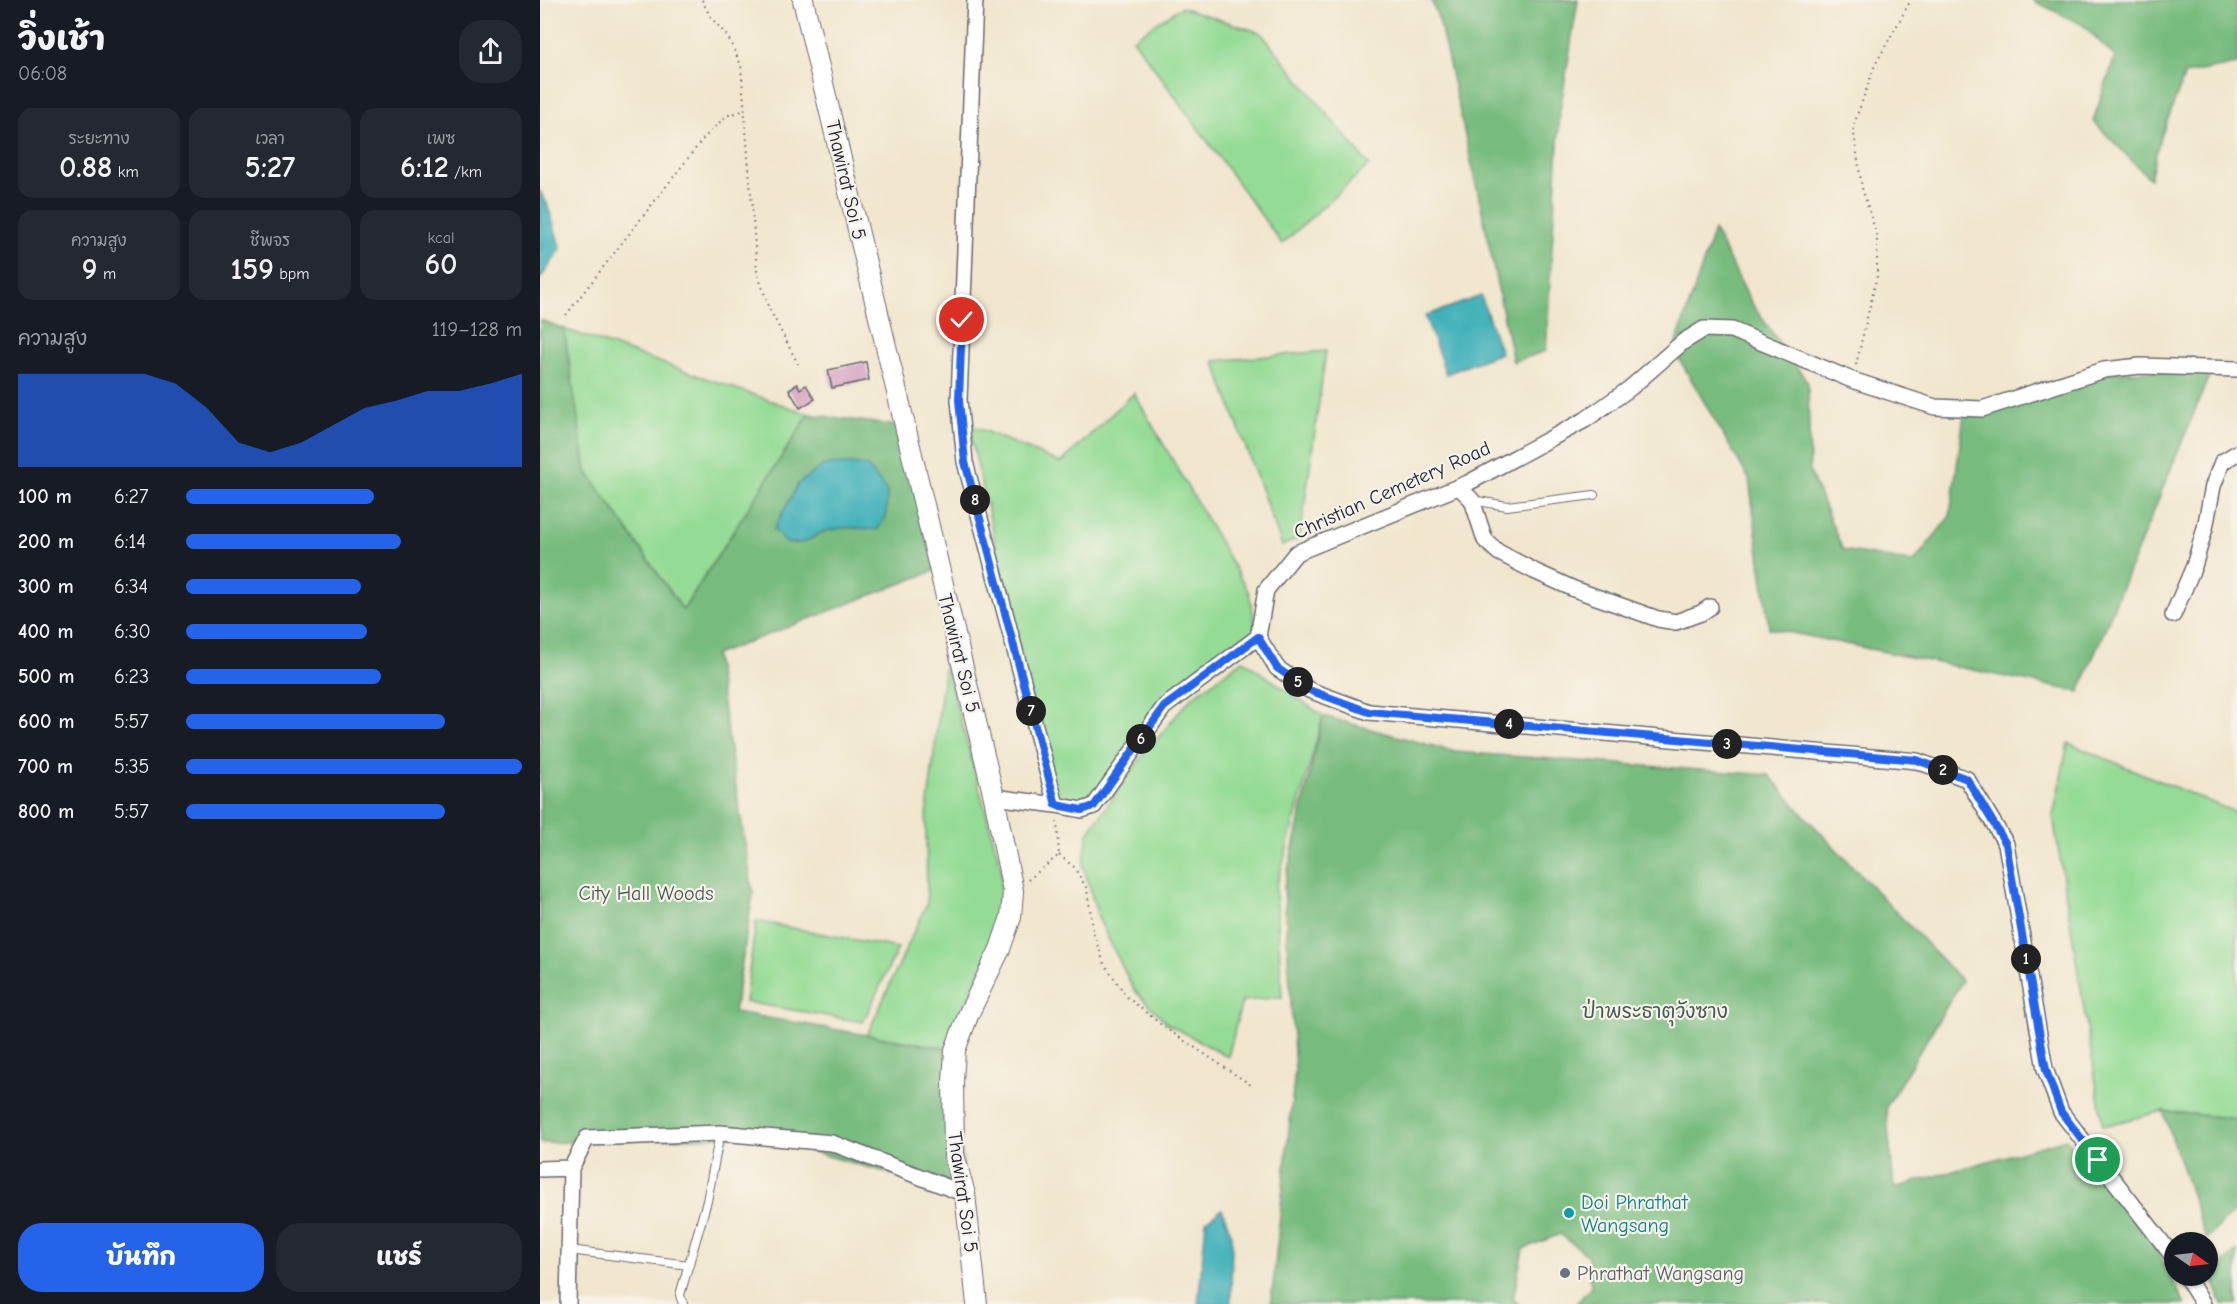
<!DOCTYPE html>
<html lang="th">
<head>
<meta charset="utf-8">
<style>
  body { margin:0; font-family:"Comic Neue","Playpen Sans Thai",sans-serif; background:#242831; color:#f1f3f6; height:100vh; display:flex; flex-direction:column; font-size:22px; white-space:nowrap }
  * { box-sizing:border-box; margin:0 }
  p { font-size:20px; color:#9ea1a6 }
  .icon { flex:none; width:33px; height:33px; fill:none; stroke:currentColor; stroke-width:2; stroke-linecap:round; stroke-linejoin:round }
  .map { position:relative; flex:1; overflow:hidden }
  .drawer { display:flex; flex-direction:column; background:#171b24; width:540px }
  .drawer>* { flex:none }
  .needle { width:39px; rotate:104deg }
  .tools { position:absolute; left:1624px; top:1232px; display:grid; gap:12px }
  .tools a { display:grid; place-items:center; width:54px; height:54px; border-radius:50%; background:#171b24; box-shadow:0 2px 4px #0004; font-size:30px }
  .pin { position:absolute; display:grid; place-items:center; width:51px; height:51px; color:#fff; margin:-26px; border:3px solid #fff; border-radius:50%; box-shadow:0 2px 6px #0007 }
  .km { position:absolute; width:30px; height:30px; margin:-15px; border-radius:50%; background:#222; color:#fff; font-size:16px; line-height:30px; text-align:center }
  .round { display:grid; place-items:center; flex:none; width:63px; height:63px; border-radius:24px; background:#242831 }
  .head { display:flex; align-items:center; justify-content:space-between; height:102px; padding:0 18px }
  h1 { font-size:33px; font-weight:800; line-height:45px }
  .stats { display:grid; grid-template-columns:repeat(3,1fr); gap:9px; height:102px; padding:6px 18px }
  .stats div { display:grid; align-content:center; border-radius:15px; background:#242831; text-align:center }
  .stats b { font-size:30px; font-weight:800 }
  .stats small { font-size:16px; font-weight:400 }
  .stats p { font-size:16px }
  .chart { height:168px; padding:12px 18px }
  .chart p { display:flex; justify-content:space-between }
  .chart svg { width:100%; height:108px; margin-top:6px; fill:#2563eb; opacity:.7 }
  .button { display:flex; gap:12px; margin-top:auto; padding:12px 18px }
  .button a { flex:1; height:69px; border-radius:24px; background:#2563eb; color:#fff; font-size:24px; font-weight:800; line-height:69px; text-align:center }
  .button a+a { background:#242831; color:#f1f3f6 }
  ul { padding:0 18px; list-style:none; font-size:20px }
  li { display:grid; grid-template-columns:96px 72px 1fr; align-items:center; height:45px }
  li i { height:15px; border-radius:8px; background:#2563eb }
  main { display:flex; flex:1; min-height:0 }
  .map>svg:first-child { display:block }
</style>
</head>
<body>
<main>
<section class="drawer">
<div class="head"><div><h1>วิ่งเช้า</h1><p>06:08</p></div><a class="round"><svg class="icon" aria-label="share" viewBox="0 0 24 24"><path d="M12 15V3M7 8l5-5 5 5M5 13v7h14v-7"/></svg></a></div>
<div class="stats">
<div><p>ระยะทาง</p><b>0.88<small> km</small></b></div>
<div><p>เวลา</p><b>5:27</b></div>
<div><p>เพซ</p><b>6:12<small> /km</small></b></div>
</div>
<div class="stats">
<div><p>ความสูง</p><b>9<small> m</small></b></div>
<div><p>ชีพจร</p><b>159<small> bpm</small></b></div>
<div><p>kcal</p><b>60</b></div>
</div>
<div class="chart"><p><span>ความสูง</span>119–128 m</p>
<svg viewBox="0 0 160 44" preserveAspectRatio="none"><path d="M0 44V6L10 6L20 6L30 6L40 6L50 10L60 20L70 34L80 38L90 34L100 27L110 20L120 17L130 13L140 13L150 10L160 6V44z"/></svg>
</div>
<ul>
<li><b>100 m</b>6:27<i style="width:56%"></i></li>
<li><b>200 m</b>6:14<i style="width:64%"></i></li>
<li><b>300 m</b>6:34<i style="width:52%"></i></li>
<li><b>400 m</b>6:30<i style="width:54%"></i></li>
<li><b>500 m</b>6:23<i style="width:58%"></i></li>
<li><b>600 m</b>5:57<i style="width:77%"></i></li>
<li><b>700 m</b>5:35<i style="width:100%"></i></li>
<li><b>800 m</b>5:57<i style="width:77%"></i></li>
</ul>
<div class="button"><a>บันทึก</a><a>แชร์</a></div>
</section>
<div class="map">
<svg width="1697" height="1304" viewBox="0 0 1697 1304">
  <rect width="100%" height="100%" fill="#f7f3e8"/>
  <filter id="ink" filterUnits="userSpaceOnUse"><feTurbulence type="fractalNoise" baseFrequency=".0167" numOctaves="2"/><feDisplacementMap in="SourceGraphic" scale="12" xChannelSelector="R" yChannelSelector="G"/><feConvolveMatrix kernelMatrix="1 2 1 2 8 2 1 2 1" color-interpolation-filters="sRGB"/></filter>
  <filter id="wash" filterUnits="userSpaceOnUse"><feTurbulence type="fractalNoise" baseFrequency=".008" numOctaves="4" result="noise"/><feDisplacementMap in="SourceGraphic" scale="24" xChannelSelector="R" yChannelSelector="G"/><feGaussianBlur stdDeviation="1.35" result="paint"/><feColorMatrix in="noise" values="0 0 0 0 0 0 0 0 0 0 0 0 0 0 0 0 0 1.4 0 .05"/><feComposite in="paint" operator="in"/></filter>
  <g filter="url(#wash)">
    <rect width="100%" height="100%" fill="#f1e6cd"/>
    <!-- green -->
    <path fill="#94db95" stroke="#5b7e68" stroke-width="1.5" d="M641 7 721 33 829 165 742 244 593 39Z
      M24 329 269 414 143 610 45 470Z
      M786 351 760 538 742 546 674 361Z
      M594 393 709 593 718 637 624 707 554 806 516 805 428 424 521 463Z
      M703 660 783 716 736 888 742 997 702 1001 688 1057 628 1024 594 990 559 920 543 865 548 833 601 758 650 699Z
      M405 663 461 867 462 922 407 1048 327 1035 387 903 386 820Z
      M1528 743 1697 813V1119L1623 1111 1563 1126 1513 816Z
      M216 921 358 948 323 1022 205 1002Z"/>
    <!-- forest -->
    <path fill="#77bb7e" stroke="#4c6e5c" stroke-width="1.5" d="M891 0H1038L1020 111 1006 351 973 362 941 206 899 20Z
      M1492 0H1697V64L1645 74 1618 145 1610 179 1553 121 1575 57 1543 25Z
      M1174 230 1212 304 1268 383 1270 472 1303 550 1374 562 1410 516 1425 408 1555 373 1672 369 1539 692 1229 628 1209 479 1134 350Z
      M0 320 24 329 46 470 143 610 269 414 365 427 399 569 175 655 213 894 194 1012 415 1050 425 1194 215 1136 0 1143Z
      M783 716 915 752 1229 775 1261 812 1422 981 1346 1107 1354 1188 1526 1139 1614 1244 1645 1304H1036L1051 1287 1048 1256 1020 1234 983 1249 973 1299 979 1304H731L755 1070 744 887Z
      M1623 1111 1697 1119V1209L1666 1239Z
      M1697 1251V1304H1682L1671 1274Z"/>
    <!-- water -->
    <path fill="#41b1b9" stroke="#326a7a" stroke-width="1.5" d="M0 191 7 203 21 249 0 279Z
      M941 296 961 353 906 374 885 316Z
      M310 464 327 466 347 490 346 517 337 530C321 528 306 526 290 530 269 534 274 546 246 543L234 529 258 484 284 465Z
      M682 1209 692 1236 691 1304H658L666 1221Z"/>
    <g id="blocks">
      <!-- building -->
      <path fill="#d29cbe" d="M326 362 329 380 292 388 288 370Z
        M257 384 260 389 266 385 275 399 260 408 249 390Z"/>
    </g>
  </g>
  <g filter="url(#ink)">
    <use href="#blocks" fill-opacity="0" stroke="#6a676e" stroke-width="1.5"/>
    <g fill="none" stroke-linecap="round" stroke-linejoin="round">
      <defs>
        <path id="service" d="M932 500 967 506 1054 495
          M29 1250 149 1265
          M143 1304 140 1295 167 1201 180 1133"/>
        <path id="minor" d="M435 0 419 400 425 462 516 805
          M919 487 932 500 945 540 958 552 994 571 1034 589 1118 619 1136 622 1161 613 1170 607
          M1633 615 1654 566 1665 528 1673 486 1682 462 1697 453
          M454 797 516 805 542 810 554 806 624 707 718 637
          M0 1169 31 1168
          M1635 1259 1521 1112 1505 1069 1466 844 1427 779 1377 761 829 712 769 690 737 668 718 637 726 590 756 553 928 483 1045 420 1089 389 1143 342 1164 329 1192 330 1312 380 1395 407 1442 409 1564 370 1600 366 1697 369
          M1645 1275 1663 1304
          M28 1304 31 1168 47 1138 180 1133 292 1143 425 1194"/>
        <path id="tertiary" d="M263 0 454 797 473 891 471 917 460 949 429 1013 415 1050 413 1081 414 1155 425 1194 437 1304"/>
      </defs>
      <!-- service casing -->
      <use href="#service" stroke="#6a676e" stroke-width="10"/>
      <!-- minor casing -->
      <use href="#minor" stroke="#6a676e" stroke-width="18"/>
      <!-- tertiary casing -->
      <use href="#tertiary" stroke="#6a676e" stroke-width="22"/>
      <!-- path -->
      <path stroke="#6a676e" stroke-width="2" stroke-dasharray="1.5 4.5" stroke-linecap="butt" d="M162 0 170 16 188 37 201 65 217 272 230 310 258 364
        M26 315 163 139 186 116 205 110
        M1316 365 1337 276V236L1322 188 1313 127 1335 65 1371 0
        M519 855 534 867 547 889 554 935 564 963 587 997 624 1027 711 1085
        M488 880 519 855 517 820"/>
      <!-- service -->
      <use href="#service" stroke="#fff" stroke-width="8"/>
      <!-- minor -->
      <use href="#minor" stroke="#fff" stroke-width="15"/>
      <!-- tertiary -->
      <use href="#tertiary" stroke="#fff" stroke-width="20"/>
    </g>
  </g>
  <g fill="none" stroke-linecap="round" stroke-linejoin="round" filter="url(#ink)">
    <defs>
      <path id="route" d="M422 320 419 400 425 462 516 805 542 810 554 806 624 707 718 637 737 668 769 690 829 712 1377 760 1427 779 1466 844 1506 1070 1521 1112 1558 1160"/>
    </defs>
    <!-- route casing -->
    <use href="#route" stroke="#fff" stroke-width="12"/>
    <!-- route -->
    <use href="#route" stroke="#2563eb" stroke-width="8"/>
  </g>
  <!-- markers -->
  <circle fill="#0f9aa8" stroke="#f7f3e8" stroke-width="2" cx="1029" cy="1213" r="6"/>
  <circle fill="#6b7280" stroke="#f7f3e8" stroke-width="2" cx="1025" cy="1273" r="6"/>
  <g text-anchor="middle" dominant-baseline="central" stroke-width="4.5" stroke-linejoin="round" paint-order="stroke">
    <!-- street labels -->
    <g font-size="20" fill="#22223b" stroke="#f7f3e8">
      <text transform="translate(306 180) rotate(77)">Thawirat Soi 5</text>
      <text transform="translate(852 490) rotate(-24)">Christian Cemetery Road</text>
      <text transform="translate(419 653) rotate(76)">Thawirat Soi 5</text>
      <text transform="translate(423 1192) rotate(82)">Thawirat Soi 5</text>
    </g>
    <!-- park labels -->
    <g font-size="20" fill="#445a56" stroke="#f7f3e8">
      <text x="106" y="893">City Hall Woods</text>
      <text x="1115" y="1011">ป่าพระธาตุวังซาง</text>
    </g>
    <!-- culture labels -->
    <g font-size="20" fill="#0d838f" stroke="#f7f3e8" text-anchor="start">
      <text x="1041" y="1202">Doi Phrathat<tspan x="1041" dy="23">Wangsang</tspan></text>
    </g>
    <!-- worship labels -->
    <g font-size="20" fill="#5b616d" stroke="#f7f3e8" text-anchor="start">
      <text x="1037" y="1273">Phrathat Wangsang</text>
    </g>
  </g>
</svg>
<div class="tools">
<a><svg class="needle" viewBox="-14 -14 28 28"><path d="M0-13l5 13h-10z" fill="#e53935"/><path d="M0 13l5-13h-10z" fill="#9ea1a6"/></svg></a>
</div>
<div class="pin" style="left:1558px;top:1160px;background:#1e9e55"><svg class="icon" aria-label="arrive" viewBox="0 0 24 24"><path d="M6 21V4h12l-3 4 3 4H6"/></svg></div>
<div class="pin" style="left:422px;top:320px;background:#d93025"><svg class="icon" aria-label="check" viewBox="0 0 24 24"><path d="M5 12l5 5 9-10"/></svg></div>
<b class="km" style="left:1486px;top:959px">1</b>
<b class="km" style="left:1403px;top:770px">2</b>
<b class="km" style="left:1187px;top:744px">3</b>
<b class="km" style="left:969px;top:724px">4</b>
<b class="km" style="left:758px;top:682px">5</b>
<b class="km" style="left:601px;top:739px">6</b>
<b class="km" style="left:491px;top:711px">7</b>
<b class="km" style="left:435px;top:500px">8</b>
</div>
</main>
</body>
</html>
